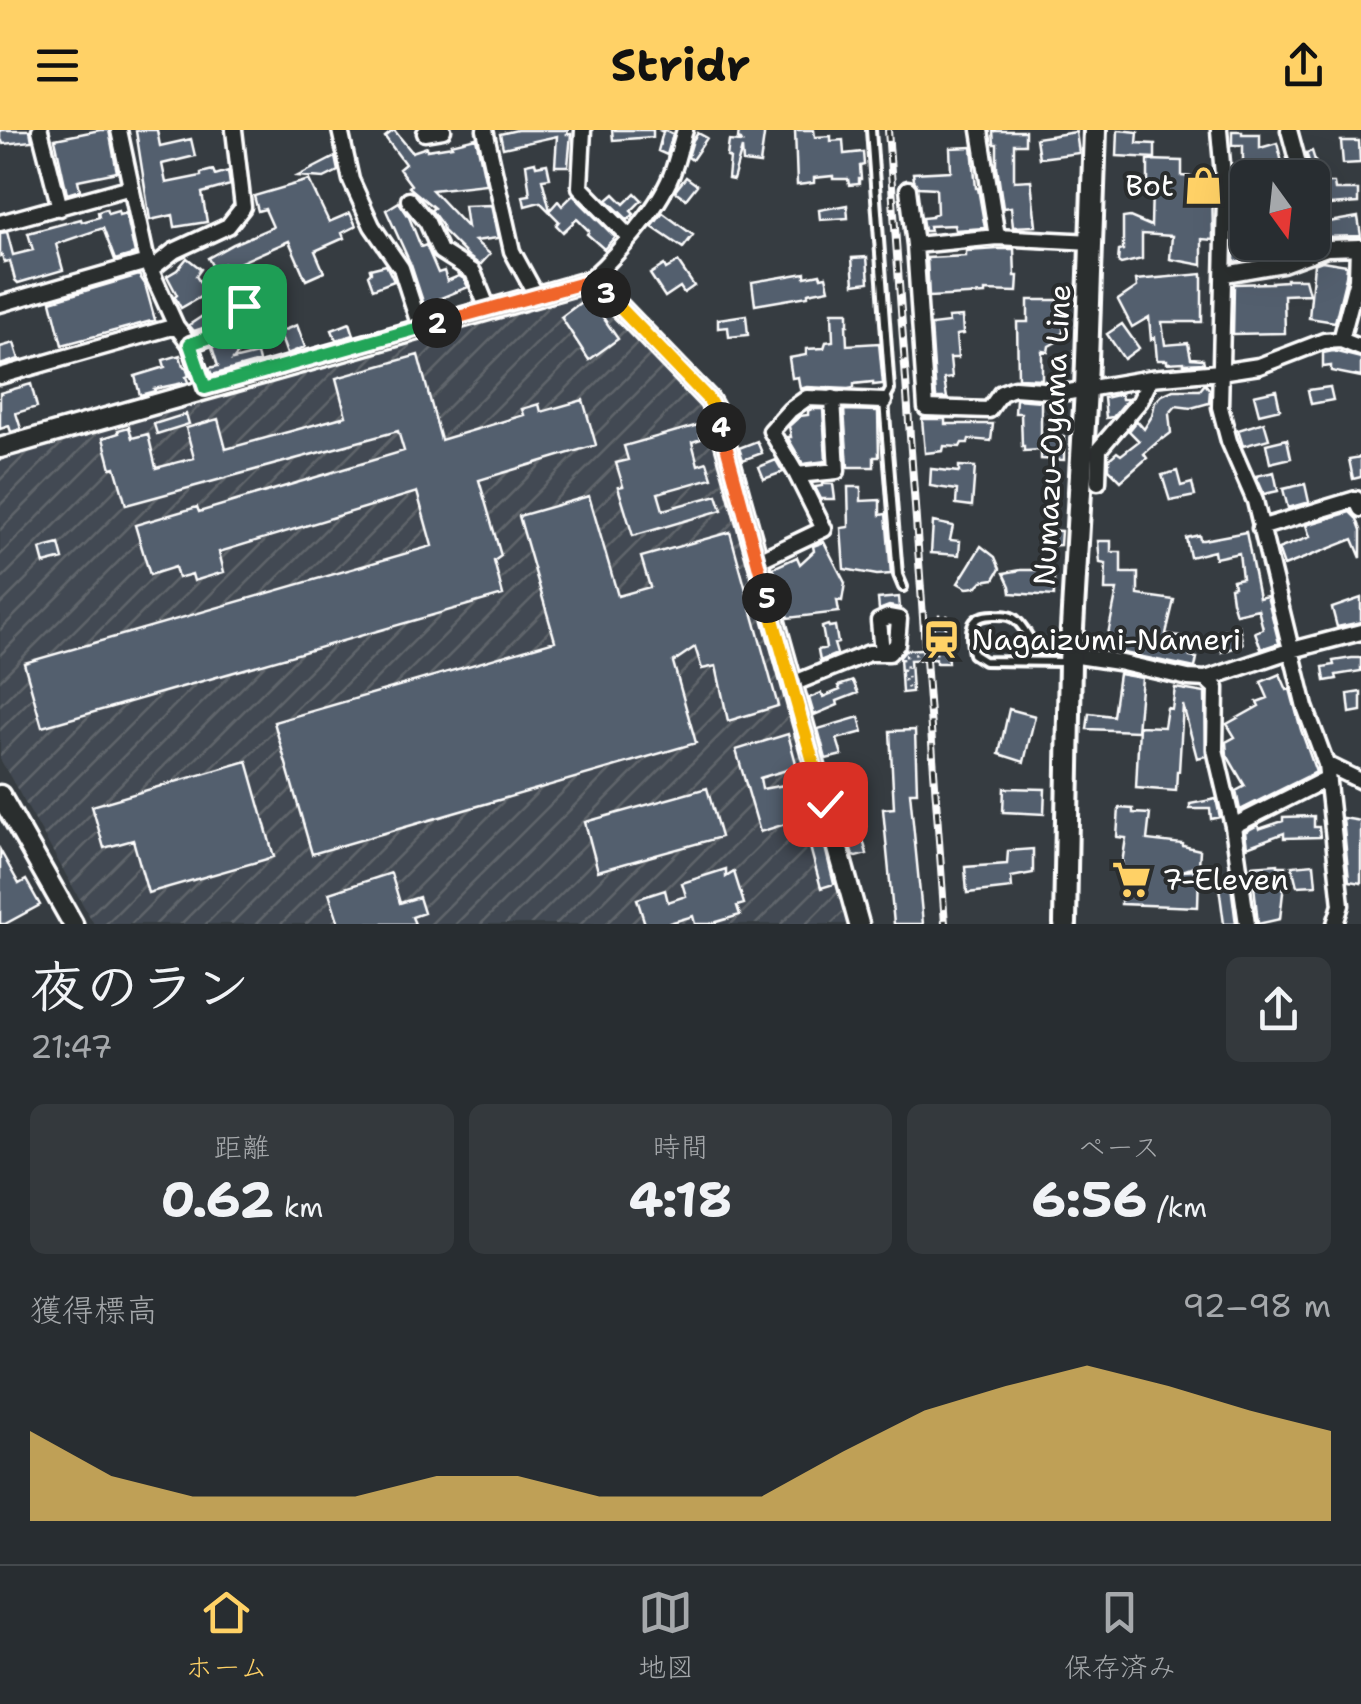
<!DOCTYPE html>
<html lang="ja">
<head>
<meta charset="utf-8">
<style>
  body { margin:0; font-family:"Shantell Sans","Klee One",sans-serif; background:#34393d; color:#f1f3f6; height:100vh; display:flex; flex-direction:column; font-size:38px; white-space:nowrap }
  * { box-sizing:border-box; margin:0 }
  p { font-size:32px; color:#a5a8ab }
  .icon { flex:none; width:55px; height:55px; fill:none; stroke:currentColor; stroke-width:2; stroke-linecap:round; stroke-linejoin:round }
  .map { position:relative; height:794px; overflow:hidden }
  .details { display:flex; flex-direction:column; background:#282d31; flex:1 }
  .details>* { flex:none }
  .needle { width:65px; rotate:165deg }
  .tools { position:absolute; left:1230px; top:30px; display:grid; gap:20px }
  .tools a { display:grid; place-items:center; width:100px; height:100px; border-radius:15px; background:#282d31; box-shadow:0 10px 40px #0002,0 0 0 2px #44494d; font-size:50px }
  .pin { position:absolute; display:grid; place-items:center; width:85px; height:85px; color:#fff; margin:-42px; border-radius:20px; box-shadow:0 5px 15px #0006 }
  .km { position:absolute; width:50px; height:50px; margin:-25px; border-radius:50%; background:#222; color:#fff; font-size:28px; line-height:50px; text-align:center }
  .round { display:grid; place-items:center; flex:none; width:105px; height:105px; border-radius:15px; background:#34393d }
  .overview { display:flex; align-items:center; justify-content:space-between; height:170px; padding:0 30px }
  h1 { font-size:55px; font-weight:700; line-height:75px }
  .metrics { display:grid; grid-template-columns:repeat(3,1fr); gap:15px; height:170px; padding:10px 30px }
  .metrics div { display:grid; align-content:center; border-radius:15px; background:#34393d; text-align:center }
  .metrics b { font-size:50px; font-weight:700 }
  .metrics small { font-size:28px; font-weight:400 }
  .metrics p { font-size:28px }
  .chart { height:280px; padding:20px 30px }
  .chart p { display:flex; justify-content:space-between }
  .chart svg { width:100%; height:180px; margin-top:10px; fill:#ffd166; opacity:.7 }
  header { display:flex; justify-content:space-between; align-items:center; height:130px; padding:0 30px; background:#ffd166; color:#111; font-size:45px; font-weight:700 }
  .tabs { display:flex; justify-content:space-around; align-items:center; height:140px; border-top:2px solid #44494d; background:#282d31; font-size:28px; color:#a5a8ab }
  .tabs a { display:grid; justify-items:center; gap:5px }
  .tabs .current { color:#ffd166 }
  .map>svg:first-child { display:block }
</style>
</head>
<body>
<header><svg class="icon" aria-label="menu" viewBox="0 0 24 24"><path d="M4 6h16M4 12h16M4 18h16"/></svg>Stridr<svg class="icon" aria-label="share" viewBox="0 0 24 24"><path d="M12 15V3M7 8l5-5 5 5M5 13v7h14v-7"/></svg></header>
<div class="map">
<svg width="1361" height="794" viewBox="0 0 1361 794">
  <defs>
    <pattern id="industrial-furrows" width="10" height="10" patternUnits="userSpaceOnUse" patternTransform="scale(2.5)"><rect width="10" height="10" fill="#434a52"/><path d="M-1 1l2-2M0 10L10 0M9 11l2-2" fill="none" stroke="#5f656c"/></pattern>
  </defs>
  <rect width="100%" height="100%" fill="#363c41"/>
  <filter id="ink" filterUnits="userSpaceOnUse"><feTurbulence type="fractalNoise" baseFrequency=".01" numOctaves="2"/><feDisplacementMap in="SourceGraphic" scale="20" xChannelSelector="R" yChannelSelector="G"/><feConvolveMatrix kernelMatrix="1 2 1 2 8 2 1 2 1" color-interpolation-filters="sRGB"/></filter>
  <g filter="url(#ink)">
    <!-- industrial -->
    <path fill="url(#industrial-furrows)" d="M583 163 595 170 695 272 705 287 847 794H94L0 629V326Z"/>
    <!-- building -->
    <path fill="#535e6e" stroke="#fff" stroke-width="2.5" d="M0 0H30L32 11 3 14 2 11 0 12Z
      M100 0H109L117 42 78 50 80 60 67 64 55 9Z
      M141 0H157L160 16 191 9 195 26 162 34 166 53 201 46V43L213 40 215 45 228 41 230 55 202 63 207 92 175 97 173 85 150 90 136 1Z
      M394 0 412 22 427 17V20L452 16 451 14 476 8 486 54 432 60 467 97 464 76 491 75 498 108 475 111 490 124 480 135 469 127 443 101 442 95 431 80 434 78 409 57 411 55 399 39 405 34 385 7Z
      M517 0H568L567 4H571L568 36H555L557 6 503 18 500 4Z
      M612 0H653V7L613 10Z
      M665 0 673 4 667 25 658 21 663 2 661 1Z
      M739 0H764V6L760 34 743 32 742 18 733 50 728 49 730 28 727 27 729 11 742 12 741 10 738 9Z
      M795 0H814L815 7 831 6V11L843 10 844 24 863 22 864 35 860 36 861 49H859V54L849 55 848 49H833V46L814 48V53L797 55Z
      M1118 0 1138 2 1137 13 1155 14V28L1117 26Z
      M993 1H1025V14H1014V51L1031 50 1036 96 1013 97 1011 77 1003 78 997 37V14H994Z
      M1232 1H1242V4H1260V18L1277 13 1283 36 1287 35 1290 45 1275 48 1273 41 1243 42V15H1232Z
      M1076 2 1079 23 1039 28 1036 8Z
      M698 3 707 8 692 30 688 27 693 10Z
      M1341 11H1359L1360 33 1343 34Z
      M972 17 976 58H978L985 98 955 100 954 95 929 96 930 101H924L922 88 932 87V85L937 83 936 58 918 57 914 50 913 43 951 41 950 18Z
      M1312 21 1322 53H1334L1335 60H1358V73L1315 76 1313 42 1306 23Z
      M335 27 338 41 324 48 298 46Z
      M1148 30 1182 31V46L1203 48 1204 45 1212 46 1213 110 1202 109V135L1170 129 1172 106 1142 104V129L1121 134 1118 132 1119 121 1123 120V88L1130 87 1151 96 1152 57H1148Z
      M535 32 536 36 547 34 550 48 542 49 550 80 558 71 562 76 573 65 615 107 604 119 587 104 589 101 577 89 563 102 556 95 559 91 540 72 525 76 523 66 530 65 526 34Z
      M686 47 697 55 686 69 675 61Z
      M309 50 329 92 350 83 356 96 342 103 344 108 315 121 324 142 306 150 289 111 241 132 246 141 233 149 223 134 214 139 208 128 233 114 273 97 265 79 258 81 254 66Z
      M635 63 642 70 631 81 634 84 628 90 607 70 614 64 624 74Z
      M399 72 409 87 421 117 426 115 438 143 444 141 447 151 459 146 464 149 468 157 436 170 439 181 427 184 411 135 386 80Z
      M847 75 848 88 820 90 819 80Z
      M1235 78H1239L1238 87H1248V112L1308 114 1281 123 1234 132Z
      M106 79 108 84 118 81 119 85 126 83 135 124 115 130 103 98 56 114 63 140 18 153 15 150 10 131 4 132 2 125 0 126V103L7 102 13 125 33 120 28 103 81 89 82 92 99 87 98 82Z
      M663 83 693 105 683 118 652 97Z
      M1358 87 1361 106 1322 107 1323 93Z
      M998 119H1014L1015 146H1018L1017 162 985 161V164L929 167 927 128 966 126V121Z
      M867 127 869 152 854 154 852 128Z
      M187 128 201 139 196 146 207 163 181 178 175 167 177 165 167 146 177 140Z
      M1322 131 1347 135 1346 147 1335 192 1309 188 1314 134Z
      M678 132 694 156 684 163 680 157 665 167 650 144 664 135 666 139Z
      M386 135 394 151 373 159 368 145 371 142 370 139Z
      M805 143V147L820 144 821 147 826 146 829 159 808 163V166L755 175 752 152Z
      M1202 144V192H1162L1165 215 1188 213 1191 228 1203 229 1204 233 1184 234V232L1167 233V230H1157L1155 207 1151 210 1149 187 1132 197 1118 170 1137 157 1136 150Z
      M139 145 145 154 155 190 62 215 51 171Z
      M1286 149H1305L1309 164 1284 165 1285 203 1233 204 1234 154 1272 153V152L1286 151Z
      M252 153 274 198 260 204 251 184 254 180V172L243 159Z
      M588 167 603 185 602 186 618 209 589 230 561 187Z
      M1028 170H1064L1063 202 1056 212 1049 216 1048 222 1042 221V249L1018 248 1017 192H1028Z
      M219 175 225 180 209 196 194 201 189 195Z
      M832 182H848V195H846L847 215 879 213 883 254 873 255V252L854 254V258L848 259 807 257 800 259 798 247 792 248 789 228 806 225V219L824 218 826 212 833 211Z
      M746 185 748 205 729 207 728 197 718 198V189Z
      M962 187 963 204 956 205 958 228H950L952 248 944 249 947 268H936L931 195 949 193 948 188Z
      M350 193 354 205 336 210 332 200Z
      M1122 194 1139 218 1124 229 1107 204Z
      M297 195 305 217 287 224 279 202Z
      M242 197 251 204 254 203 233 230 257 224 259 232 212 245 209 238 218 236 212 217 234 209Z
      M14 213 19 229 0 235V217Z
      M1333 221 1361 228V247L1331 241V236L1323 237V223Z
      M180 225 183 236 186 237 189 246 186 247 188 252 154 259 155 261 140 265 135 246 165 237 163 230Z
      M418 225 441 310 524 285 522 279 539 274 541 282 583 270 596 315 479 350 501 426 494 431 503 465 42 597 24 533 432 416 417 362 219 422 224 442 194 451 192 444 178 448 175 437 150 445 135 395 197 377 199 382 404 321 398 301 126 375 115 337 111 338 103 308 119 303 118 300 129 297 132 308 148 304 156 338 194 328 186 298 218 289 226 319 346 286 336 248Z
      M31 254 37 277 16 283 21 299 11 302 9 296 0 299V263Z
      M1205 254 1210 260 1209 273 1191 278 1176 276 1169 284 1171 303 1163 309 1162 308 1144 324 1147 328 1121 351 1109 339V329L1117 322 1121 325 1139 311 1129 301 1137 291 1144 299 1152 286 1155 272 1162 265 1173 260H1200Z
      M1330 257 1333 270 1311 274 1308 260Z
      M1276 260 1280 279 1259 284 1254 265Z
      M1121 264 1122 269H1128L1113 287 1106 288 1104 268Z
      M1016 269 1041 271V306L1064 307V330L1041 329V320L1024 321V316H1022L1021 283H1015Z
      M812 279H823L826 331 803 334 789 310 788 307H791L789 296 800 286 808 285V281Z
      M844 280 878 281 879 327H874V337H848Z
      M186 284 189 294 157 304 154 294Z
      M922 289H945V294H993L991 311 969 309 968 313H962L960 317 944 316 943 321 925 323Z
      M1264 292 1269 309 1243 316 1238 300Z
      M698 295 701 309 692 312 698 335 707 332 712 348 658 363 663 380 717 365 722 380 633 406 618 357 623 356 616 333 628 330 624 316Z
      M1287 309 1291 328 1270 333 1266 314Z
      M757 311 762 323 743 330 739 318Z
      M1361 327V347L1353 349 1349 329Z
      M776 330 783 342 764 349 759 337Z
      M959 336 975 337 972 376 956 374 957 360 930 356 931 339 959 342Z
      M1177 341 1181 356 1192 353 1195 366 1170 371 1162 345Z
      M1274 342 1278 361 1264 364 1256 346Z
      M822 354H833L835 369H821L815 357 822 356Z
      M1305 354 1309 372 1288 378 1283 359Z
      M848 357H861V371L880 370V385L886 384 891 444 877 445 844 439 841 398 849 397Z
      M589 366 618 466 650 457 641 427 730 402 778 576 728 591 716 536 702 539 695 517 673 532 696 613 312 724 274 592 555 511 519 386Z
      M1350 382 1357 389 1361 400V428L1353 409 1284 436 1278 419 1310 407 1306 395Z
      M933 392 953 396 950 410 960 411 959 425 931 423Z
      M1043 400 1061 401 1060 415 1042 416Z
      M1246 402 1259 468 1267 466 1279 513 1261 519 1255 502 1263 499 1258 479 1236 484 1232 471 1230 457 1234 456 1233 450 1242 448 1239 423 1215 428 1214 421 1190 427 1186 408 1199 405 1200 410H1203Z
      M1098 411H1111V422H1121V443H1138V465L1174 470 1166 504 1193 508 1190 527 1197 528 1195 538 1105 519 1117 460H1105L1106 434 1100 433Z
      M824 412 845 453 842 471 837 470 839 482 788 488 779 460 782 458 773 438 797 427 800 434 814 421 813 416Z
      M59 414 63 429 44 434 40 419Z
      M981 416 995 427 1000 439 994 449 982 451 976 457 967 458 958 453Z
      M1021 440H1054V466L1011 463 1010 456 1004 443Z
      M899 467 900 478 889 476 879 480 878 469Z
      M1361 468V492L1337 497 1332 478Z
      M933 489H945L948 533H936V529L910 530 912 562 902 563 900 527 906 520 935 518Z
      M828 495 829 497 835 496 838 513 834 514 837 524 820 531 818 520 826 518 822 497Z
      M1239 496 1243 515 1222 522 1216 502Z
      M1352 528H1361V541L1336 545 1337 549 1325 551 1323 537 1334 535 1333 531Z
      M1119 544 1142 548 1137 601 1087 599 1089 583 1113 586Z
      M1280 544 1287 560 1290 559 1301 600 1316 642 1240 680 1236 661 1245 656 1227 625 1226 612 1235 607 1227 594 1259 576 1257 572 1268 568 1261 552Z
      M853 551 858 563 837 571 838 575 814 585 809 568 821 563 823 567 840 560 838 556Z
      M1175 558 1205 563 1206 626 1197 628 1183 575 1179 641H1177L1176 661 1136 658 1139 596 1164 597 1167 578 1172 579Z
      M1361 562V581L1350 583 1348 564Z
      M1009 579 1035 586 1024 632 999 624Z
      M859 587 863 602 837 609 842 625 826 629 818 599Z
      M915 600 917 662H910L923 794H894L883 679 894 678 890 601Z
      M788 604 797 637 760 648 762 659 801 652 811 686 760 702 736 620Z
      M247 631 274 727 148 763 133 710 104 718 92 676Z
      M858 642 860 657 850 659 858 687 863 685 866 697V702L861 703 867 724 856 727 853 726 831 647Z
      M707 658 721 707 598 741 585 692Z
      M1004 658 1045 659 1044 684 1003 682Z
      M1216 669 1220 687 1211 689 1210 679H1190V674Z
      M1119 678 1133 679V683L1150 684 1147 710 1183 714V716L1200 720 1199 735 1183 741 1199 740 1198 777 1121 774 1122 733 1126 708 1117 707Z
      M1314 686V697H1319L1320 707 1284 708V703L1247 717 1245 702 1258 695 1259 699 1283 691V687Z
      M1343 688 1361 691V753L1349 751Z
      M824 713 834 754 821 758 810 717Z
      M1033 719V743L1011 747 1012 758 967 763 965 737 1007 734 1008 721Z
      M0 720 19 754 26 750 40 775 5 794H0Z
      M1278 734V736H1286L1280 789 1258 794 1252 736Z
      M1314 734 1316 755 1297 756 1292 736Z
      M726 739V747L734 742 744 774 737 776 740 785 710 794H695L693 786 666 794H645L637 769 665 760 668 772 686 766 682 753Z
      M391 743 400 773 419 767 424 783 412 787 415 794H339L329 763Z
      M1231 755 1236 794H1224L1219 757Z"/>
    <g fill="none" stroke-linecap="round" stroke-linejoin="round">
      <defs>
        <path id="service" d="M871 0 890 260 884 271 898 445 903 457
          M1064 532 984 531 973 524C969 502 967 484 996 485 1004 485 1012 485 1018 492 1026 500 1030 511 1037 519L1066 520"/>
        <path id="minor" d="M40 0 60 78
          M119 0 147 132 176 196 190 214 205 259
          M340 0 351 50 372 96 401 138 420 197
          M485 0 512 121 536 165
          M583 0 580 57 629 107
          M980 0 997 107
          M1219 0 1225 67 1220 277 1229 311 1255 371 1305 577 1326 634 1341 775 1335 794
          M1289 0 1302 48
          M425 3 443 0
          M908 59 915 115 926 278 989 280 1001 263 1014 258 1069 262 1151 248 1220 242 1259 236 1324 211 1341 210 1361 218
          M409 70 427 92 440 121 473 142 488 179
          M0 93 131 57
          M915 115 997 107 1092 112
          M150 140 174 121 228 96 243 77 234 0
          M1225 144 1283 134 1327 118 1361 117
          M587 152C615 127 657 81 671 46 677 31 680 15 685 0
          M0 174 147 132
          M1341 210 1357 149 1358 117
          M190 214 215 205 244 176 221 152
          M0 246 176 196
          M797 345 837 341 833 268
          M1098 352 1099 319 1140 271 1151 248
          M1260 398 1356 369 1361 379
          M757 431 824 399 797 345 771 301 790 280 807 268 884 271
          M1071 525 1118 532 1188 548 1206 549 1292 520 1361 502
          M1206 549 1216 558 1215 619 1233 696 1247 794
          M792 554 869 523H889L897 514 899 489 888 487 879 491 882 523
          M1326 634 1361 651
          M1233 696 1326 649"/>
        <path id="tertiary" d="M0 318 587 152 604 161 709 270 717 284 859 794
          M0 665 73 794"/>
        <path id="secondary" d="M1065 794 1070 532 1086 259 1095 0"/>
      </defs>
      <!-- service casing -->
      <use href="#service" stroke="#fff" stroke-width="14"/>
      <!-- minor casing -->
      <use href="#minor" stroke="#fff" stroke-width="21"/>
      <!-- tertiary casing -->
      <use href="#tertiary" stroke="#fff" stroke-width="25"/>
      <!-- secondary casing -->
      <use href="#secondary" stroke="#fff" stroke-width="28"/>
      <!-- path -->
      <path stroke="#fff" stroke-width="2.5" stroke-dasharray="2.5 8" stroke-linecap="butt" d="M902 528 905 558 908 557 906 525 940 523 939 483 965 492"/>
      <!-- service -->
      <use href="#service" stroke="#2a2d2e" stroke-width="6"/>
      <!-- minor -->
      <use href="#minor" stroke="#2a2d2e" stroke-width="14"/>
      <!-- tertiary -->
      <use href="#tertiary" stroke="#2a2d2e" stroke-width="18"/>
      <!-- secondary -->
      <use href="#secondary" stroke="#2a2d2e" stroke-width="20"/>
      <defs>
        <path id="rail" d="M888 0 945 794"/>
      </defs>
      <!-- rail casing -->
      <use href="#rail" stroke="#fff" stroke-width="8"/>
      <!-- rail -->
      <use href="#rail" stroke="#2a2d2e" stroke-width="4" stroke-dasharray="11" stroke-linecap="butt"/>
    </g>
  </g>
  <g fill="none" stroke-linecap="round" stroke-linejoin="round" filter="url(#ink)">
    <defs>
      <path id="split-1" d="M244 176 215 205 190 214 205 258 266 241"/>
      <path id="split-2" d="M266 241 437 193"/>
      <path id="split-3" d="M437 193 587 152 606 163"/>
      <path id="split-4" d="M606 163 709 270 717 284 721 297"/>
      <path id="split-5" d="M721 297 767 468"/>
      <path id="split-6" d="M767 468 825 674"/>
    </defs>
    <!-- split-1 casing -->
    <use href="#split-1" stroke="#fff" stroke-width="20"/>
    <!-- split-2 casing -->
    <use href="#split-2" stroke="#fff" stroke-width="20"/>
    <!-- split-3 casing -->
    <use href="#split-3" stroke="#fff" stroke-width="20"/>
    <!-- split-4 casing -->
    <use href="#split-4" stroke="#fff" stroke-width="20"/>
    <!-- split-5 casing -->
    <use href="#split-5" stroke="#fff" stroke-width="20"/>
    <!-- split-6 casing -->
    <use href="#split-6" stroke="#fff" stroke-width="20"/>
    <!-- split-1 -->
    <use href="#split-1" stroke="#22a559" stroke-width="12"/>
    <!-- split-2 -->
    <use href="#split-2" stroke="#22a559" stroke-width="12"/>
    <!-- split-3 -->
    <use href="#split-3" stroke="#f0652b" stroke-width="12"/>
    <!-- split-4 -->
    <use href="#split-4" stroke="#f5b400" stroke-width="12"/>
    <!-- split-5 -->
    <use href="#split-5" stroke="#f0652b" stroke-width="12"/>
    <!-- split-6 -->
    <use href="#split-6" stroke="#f5b400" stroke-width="12"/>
  </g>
  <!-- icons -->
  <defs>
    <symbol id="shop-bare" viewBox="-9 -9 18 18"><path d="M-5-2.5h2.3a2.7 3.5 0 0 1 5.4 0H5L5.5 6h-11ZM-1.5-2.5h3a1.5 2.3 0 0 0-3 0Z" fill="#ffd166" stroke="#2a2d2e" stroke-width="2.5" paint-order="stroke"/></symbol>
    <symbol id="station-bare" viewBox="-9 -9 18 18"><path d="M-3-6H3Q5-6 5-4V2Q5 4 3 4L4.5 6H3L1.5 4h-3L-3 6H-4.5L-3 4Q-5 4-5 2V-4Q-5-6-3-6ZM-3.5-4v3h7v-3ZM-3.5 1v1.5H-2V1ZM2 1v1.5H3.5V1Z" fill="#ffd166" stroke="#2a2d2e" stroke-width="2.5" paint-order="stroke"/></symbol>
    <symbol id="supermarket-bare" viewBox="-9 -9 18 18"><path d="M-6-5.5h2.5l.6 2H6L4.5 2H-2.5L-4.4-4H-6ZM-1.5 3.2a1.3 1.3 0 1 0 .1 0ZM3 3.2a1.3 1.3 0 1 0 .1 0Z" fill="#ffd166" stroke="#2a2d2e" stroke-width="2.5" paint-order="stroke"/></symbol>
  </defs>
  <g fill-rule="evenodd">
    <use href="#shop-bare" x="1176" y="28" width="55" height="55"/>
    <use href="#station-bare" x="914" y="482" width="55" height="55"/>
    <use href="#supermarket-bare" x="1104" y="722" width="55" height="55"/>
  </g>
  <g text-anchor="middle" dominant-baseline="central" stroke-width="8" stroke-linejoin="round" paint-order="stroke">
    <!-- poi labels -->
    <g font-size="30" fill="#fff" stroke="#2a2d2e" text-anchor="start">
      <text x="1174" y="55" text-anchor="end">Bot</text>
      <text x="971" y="509">Nagaizumi-Nameri</text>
      <text x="1162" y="749">7-Eleven</text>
    </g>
    <!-- street labels -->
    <g font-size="30" fill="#fff" stroke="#2a2d2e">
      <text transform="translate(1052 305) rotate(-87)">Numazu-Oyama Line</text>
    </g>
  </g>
</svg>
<div class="tools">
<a><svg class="needle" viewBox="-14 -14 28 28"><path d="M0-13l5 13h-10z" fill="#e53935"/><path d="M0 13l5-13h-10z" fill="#a5a8ab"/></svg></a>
</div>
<div class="pin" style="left:244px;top:176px;background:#1e9e55"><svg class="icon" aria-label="arrive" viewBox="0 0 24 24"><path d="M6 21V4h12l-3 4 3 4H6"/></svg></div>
<div class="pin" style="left:825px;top:674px;background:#d93025"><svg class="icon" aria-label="check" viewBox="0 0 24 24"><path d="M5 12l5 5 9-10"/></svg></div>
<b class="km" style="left:437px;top:193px">2</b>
<b class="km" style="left:606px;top:163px">3</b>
<b class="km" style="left:721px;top:297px">4</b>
<b class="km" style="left:767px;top:468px">5</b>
</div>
<section class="details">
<div class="overview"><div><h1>夜のラン</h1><p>21:47</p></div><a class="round"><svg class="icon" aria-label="share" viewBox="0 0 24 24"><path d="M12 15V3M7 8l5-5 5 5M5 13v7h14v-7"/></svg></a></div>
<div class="metrics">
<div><p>距離</p><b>0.62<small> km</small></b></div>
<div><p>時間</p><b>4:18</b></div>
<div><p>ペース</p><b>6:56<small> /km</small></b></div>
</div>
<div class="chart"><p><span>獲得標高</span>92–98 m</p>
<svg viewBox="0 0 160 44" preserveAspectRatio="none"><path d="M0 44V22L10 33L20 38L30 38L40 38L50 33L60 33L70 38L80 38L90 38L100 27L110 17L120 11L130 6L140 11L150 17L160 22V44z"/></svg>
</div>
</section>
<nav class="tabs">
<a class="current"><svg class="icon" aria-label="home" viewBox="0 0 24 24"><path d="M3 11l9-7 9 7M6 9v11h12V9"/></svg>ホーム</a>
<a><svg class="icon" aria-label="map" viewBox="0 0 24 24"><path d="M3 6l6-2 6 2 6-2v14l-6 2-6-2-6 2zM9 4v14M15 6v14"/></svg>地図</a>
<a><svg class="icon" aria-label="saved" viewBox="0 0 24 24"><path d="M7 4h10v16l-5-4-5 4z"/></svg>保存済み</a>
</nav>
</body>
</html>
